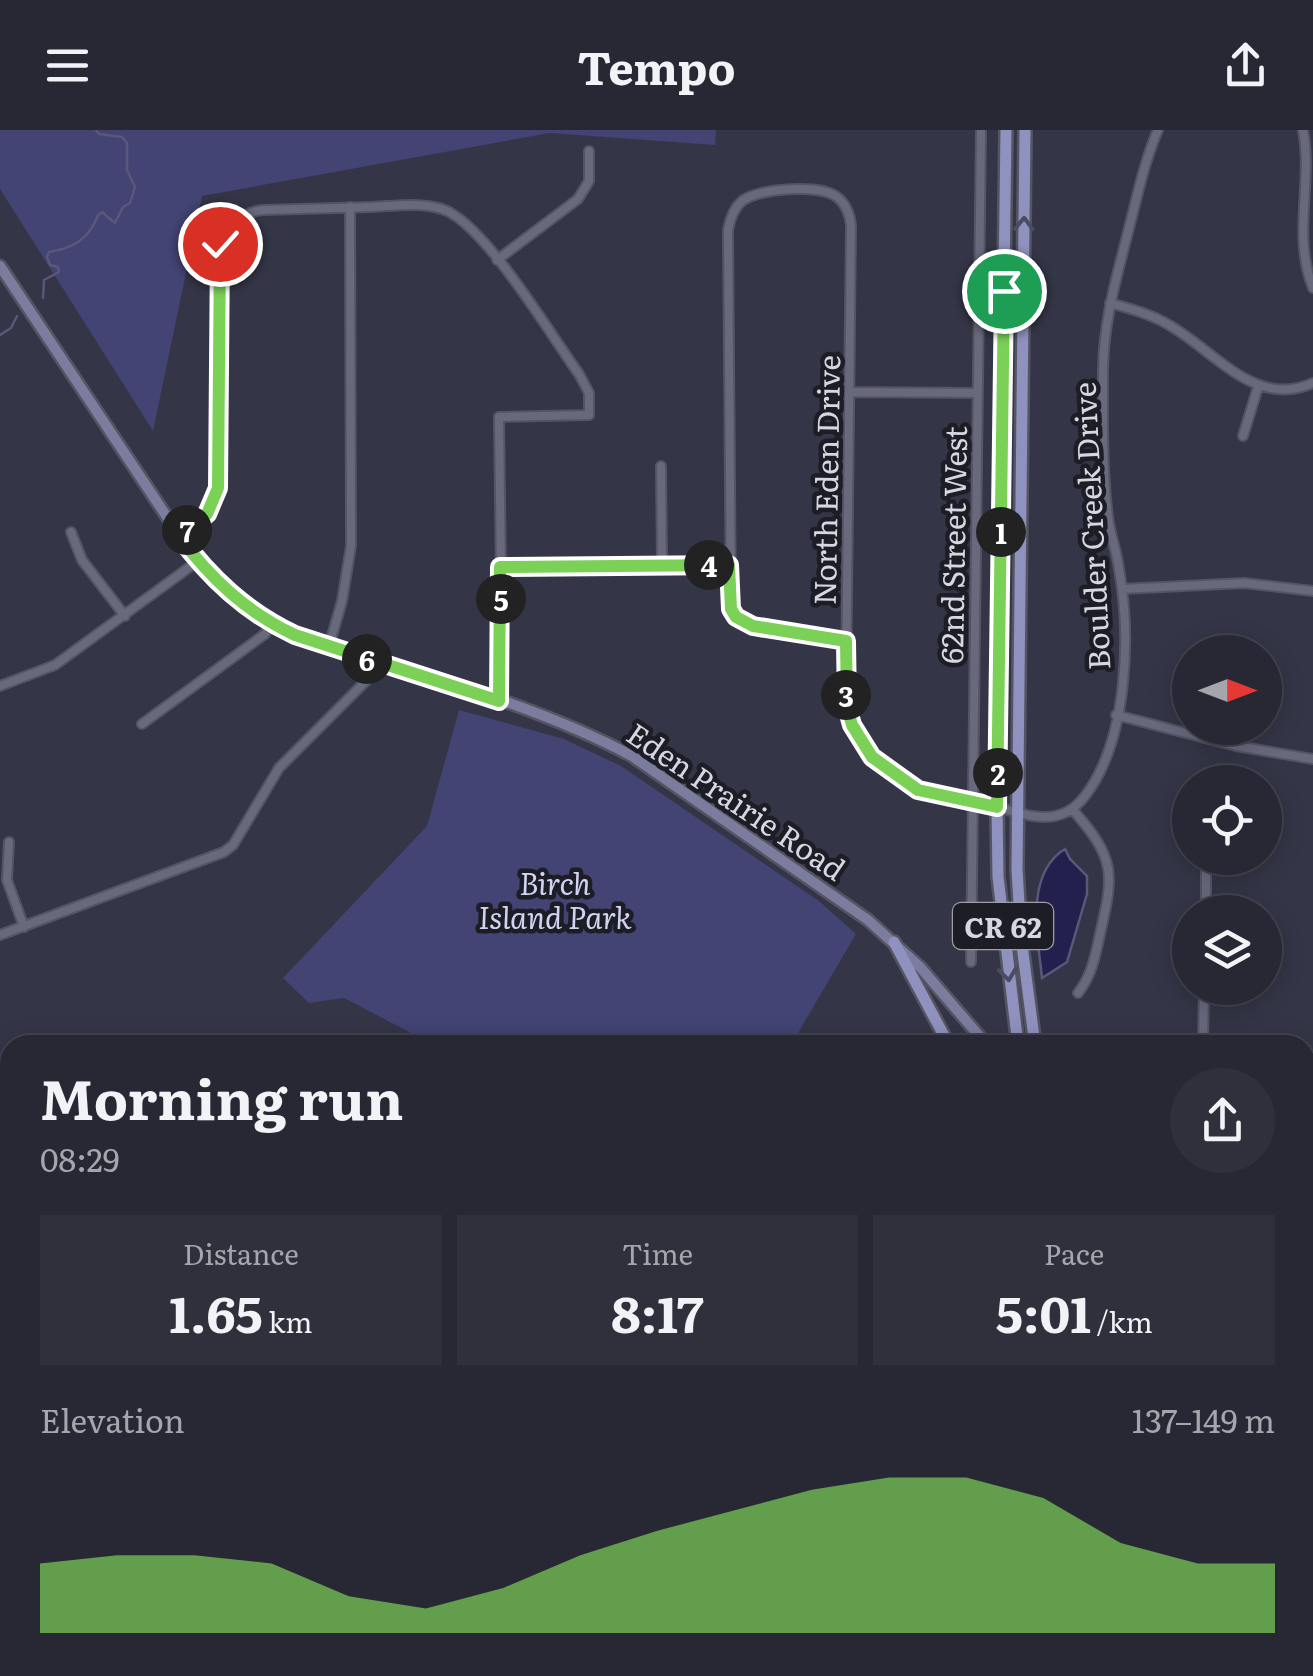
<!DOCTYPE html>
<html lang="en">
<head>
<meta charset="utf-8">
<style>
  body { margin:0; font-family:Literata,serif; background:#2f303c; color:#f1f3f6; height:100vh; display:flex; flex-direction:column; font-size:38px; white-space:nowrap }
  * { box-sizing:border-box; margin:0 }
  p { font-size:32px; color:#a4a6ac }
  .icon { flex:none; width:55px; height:55px; fill:none; stroke:currentColor; stroke-width:2; stroke-linecap:round; stroke-linejoin:round }
  .map { position:relative; flex:1; overflow:hidden }
  .side { position:absolute; left:0px; top:905px; width:1315px; height:642px; display:flex; flex-direction:column; background:#272834; border-radius:30px 30px 0 0; box-shadow:0 5px 25px #0003,0 0 0 2px #43444f }
  .side>* { flex:none }
  .needle { width:65px; rotate:90deg }
  .controls { position:absolute; left:1172px; top:505px; display:grid; gap:20px }
  .controls a { display:grid; place-items:center; width:110px; height:110px; border-radius:50%; background:#272834; box-shadow:0 5px 25px #0003,0 0 0 2px #43444f; font-size:50px }
  .pin { position:absolute; display:grid; place-items:center; width:85px; height:85px; color:#fff; margin:-42px; border:5px solid #fff; border-radius:50%; box-shadow:0 2px 10px #0007 }
  .km { position:absolute; width:50px; height:50px; margin:-25px; border-radius:50%; background:#222; color:#fff; font-size:28px; line-height:50px; text-align:center }
  .round { display:grid; place-items:center; flex:none; width:105px; height:105px; border-radius:52px; background:#2f303c }
  .head { display:flex; align-items:center; justify-content:space-between; height:170px; padding:0 40px }
  h1 { font-size:55px; font-weight:700; line-height:75px }
  .metrics { display:grid; grid-template-columns:repeat(3,1fr); gap:15px; height:170px; padding:10px 40px }
  .metrics div { display:grid; align-content:center; border-radius:0px; background:#2f303c; text-align:center }
  .metrics b { font-size:50px; font-weight:700 }
  .metrics small { font-size:28px; font-weight:400 }
  .metrics p { font-size:28px }
  .chart { height:280px; padding:20px 40px }
  .chart p { display:flex; justify-content:space-between }
  .chart svg { width:100%; height:180px; margin-top:10px; fill:#7bd156; opacity:.7 }
  header { display:flex; justify-content:space-between; align-items:center; height:130px; padding:0 40px; background:#272834; font-size:45px; font-weight:700 }
  .map>svg:first-child { display:block }
</style>
</head>
<body>
<header><svg class="icon" aria-label="menu" viewBox="0 0 24 24"><path d="M4 6h16M4 12h16M4 18h16"/></svg>Tempo<svg class="icon" aria-label="share" viewBox="0 0 24 24"><path d="M12 15V3M7 8l5-5 5 5M5 13v7h14v-7"/></svg></header>
<div class="map">
<svg width="1313" height="1546" viewBox="0 0 1313 1546">
  <rect width="100%" height="100%" fill="#343546"/>
  <!-- green -->
  <path fill="#434374" d="M0 0H716L715 15 550 3 202 66 153 301 0 59Z
    M459 580 564 609 621 636 819 771 856 804 791 915H434L344 868 309 873 283 848 427 696Z
    M0 1126 10 1138V1538H355L363 1546H0Z
    M1313 1191V1546H1035L1033 1538H1305V1200Z
    M376 1538H635V1546H384Z
    M646 1538H978L980 1546H646Z"/>
  <!-- water -->
  <path fill="#23204e" stroke="#59577a" stroke-width="2.5" d="M1065 719 1070 729 1087 746V764L1067 832 1042 848C1038 808 1024 744 1065 719Z
    M10 963V1038L0 1031V974Z
    M658 1538H766L758 1546H658Z"/>
  <g fill="none" stroke-linecap="round" stroke-linejoin="round">
    <!-- stream -->
    <path stroke="#59577a" stroke-width="2.5" d="M43 168 44 150 59 142 58 137 50 135 47 127 49 122C74 118 89 109 98 85L102 82 115 93 123 77 130 73 135 57 127 40V13L122 7 99 4 96 0
      M0 205 11 198 17 186"/>
    <defs>
      <path id="minor" d="M1303 0C1313 52 1292 106 1313 158
        M497 130 578 69 589 51V21
        M1110 173C1131 179 1151 184 1169 195 1215 221 1255 279 1313 253
        M849 262 978 263
        M1243 306 1258 257
        M661 336 662 435
        M71 402 82 430 125 486
        M179 405 207 384 218 358V127C223 101 236 83 263 80 300 79 336 78 372 77 395 76 419 72 442 79 484 92 551 206 579 244L589 263V285L499 287 502 524 499 571
        M500 437 729 435
        M1122 459 1244 453 1313 461
        M846 511C817 506 747 504 731 479L728 100C730 89 733 79 742 71 758 58 821 54 837 67 846 74 850 85 851 96L846 559C849 607 881 651 930 663 947 668 965 668 982 672 1019 682 1057 703 1085 666 1128 610 1131 505 1119 439 1117 421 1110 405 1108 387 1102 340 1103 290 1103 243 1103 194 1116 149 1128 102 1137 68 1144 32 1158 0
        M329 516 342 471 351 416 350 77
        M0 556 55 535 198 431
        M1116 585 1236 616 1313 629
        M142 594 265 504 271 494
        M1073 680C1116 729 1114 744 1100 804 1095 827 1092 845 1078 863
        M9 712 7 750 24 797
        M1206 728V782
        M0 805 224 722 233 715 279 638 373 544 379 533
        M971 832 981 0
        M1203 915 1204 858"/>
      <path id="secondary" d="M0 136 179 405C210 448 246 482 295 505 406 541 529 571 632 626L868 790 920 837 987 915
        M1305 1105 1313 1109
        M1305 1143 1313 1140"/>
      <path id="primary" d="M1006 0 997 677 998 747 1018 915
        M1025 0 1017 739 1021 808 1035 915
        M894 812 949 915
        M1005 1538 1006 1546
        M1022 1538 1023 1546"/>
    </defs>
    <!-- minor casing -->
    <use href="#minor" stroke="#545463" stroke-width="12"/>
    <!-- secondary casing -->
    <use href="#secondary" stroke="#545463" stroke-width="15"/>
    <!-- primary casing -->
    <use href="#primary" stroke="#545463" stroke-width="16"/>
    <!-- minor -->
    <use href="#minor" stroke="#68697d" stroke-width="8"/>
    <!-- secondary -->
    <use href="#secondary" stroke="#7c7d9e" stroke-width="10"/>
    <!-- primary -->
    <use href="#primary" stroke="#8f91be" stroke-width="11"/>
    <!-- rail -->
    <path stroke="#888997" stroke-width="2.5" stroke-dasharray="15 8" stroke-linecap="butt" d="M0 1101 10 1116
      M354 1538 362 1546"/>
  </g>
  <!-- one-way arrows -->
  <defs><path id="oneway-chevron" d="M-2-3.5L2.5 0L-2 3.5" fill="none" stroke-width="1.6" stroke-linecap="round" stroke-linejoin="round" transform="scale(2.5)"/></defs>
  <g stroke="#4b4b62">
    <use href="#oneway-chevron" transform="translate(1024 94) rotate(-89)"/>
    <use href="#oneway-chevron" transform="translate(1008 844) rotate(83)"/>
  </g>
  <g fill="none" stroke-linecap="round" stroke-linejoin="round">
    <defs>
      <path id="route" d="M220 114 218 358 207 384 178 405C210 448 246 482 295 505L499 571 500 437 729 435 731 479 736 487 753 496 846 511 847 577 852 595 872 627 918 660 997 677 1004 161"/>
    </defs>
    <!-- route casing -->
    <use href="#route" stroke="#fff" stroke-width="20"/>
    <!-- route -->
    <use href="#route" stroke="#7bd156" stroke-width="12"/>
  </g>
  <g text-anchor="middle" dominant-baseline="central" stroke-width="9" stroke-linejoin="round" paint-order="stroke">
    <!-- shield labels -->
    <rect fill="#1d1d25" stroke="#9e9fa9" stroke-width="2.5" x="953" y="773" width="100" height="46" rx="8"/>
    <g font-size="28" font-weight="bold" fill="#d6d7e2">
      <text x="1003" y="796">CR 62</text>
    </g>
    <!-- street labels -->
    <g font-size="30" fill="#d6d7e2" stroke="#1d1d25">
      <text transform="translate(825 350) rotate(-89)">North Eden Drive</text>
      <text transform="translate(1090 396) rotate(-93)">Boulder Creek Drive</text>
      <text transform="translate(952 415) rotate(-89)">62nd Street West</text>
      <text transform="translate(737 670) rotate(34)">Eden Prairie Road</text>
    </g>
    <!-- park labels -->
    <g font-size="30" font-style="italic" fill="#d1d3f3" stroke="#1d1d25">
      <text x="555" y="752">Birch<tspan x="555" dy="34">Island Park</tspan></text>
    </g>
  </g>
</svg>
<div class="controls">
<a><svg class="needle" viewBox="-14 -14 28 28"><path d="M0-13l5 13h-10z" fill="#e53935"/><path d="M0 13l5-13h-10z" fill="#a4a6ac"/></svg></a>
<a><svg class="icon" aria-label="locate" viewBox="0 0 24 24"><circle cx="12" cy="12" r="6"/><path d="M12 2v4M12 18v4M2 12h4M18 12h4"/></svg></a>
<a><svg class="icon" aria-label="layers" viewBox="0 0 24 24"><path d="M12 4l9 5-9 5-9-5zM3 14l9 5 9-5"/></svg></a>
</div>
<div class="pin" style="left:1004px;top:161px;background:#1e9e55"><svg class="icon" aria-label="arrive" viewBox="0 0 24 24"><path d="M6 21V4h12l-3 4 3 4H6"/></svg></div>
<div class="pin" style="left:220px;top:114px;background:#d93025"><svg class="icon" aria-label="check" viewBox="0 0 24 24"><path d="M5 12l5 5 9-10"/></svg></div>
<b class="km" style="left:1001px;top:402px">1</b>
<b class="km" style="left:998px;top:643px">2</b>
<b class="km" style="left:846px;top:565px">3</b>
<b class="km" style="left:709px;top:435px">4</b>
<b class="km" style="left:501px;top:469px">5</b>
<b class="km" style="left:367px;top:529px">6</b>
<b class="km" style="left:187px;top:400px">7</b>
<section class="side">
<div class="head"><div><h1>Morning run</h1><p>08:29</p></div><a class="round"><svg class="icon" aria-label="share" viewBox="0 0 24 24"><path d="M12 15V3M7 8l5-5 5 5M5 13v7h14v-7"/></svg></a></div>
<div class="metrics">
<div><p>Distance</p><b>1.65<small> km</small></b></div>
<div><p>Time</p><b>8:17</b></div>
<div><p>Pace</p><b>5:01<small> /km</small></b></div>
</div>
<div class="chart"><p><span>Elevation</span>137–149 m</p>
<svg viewBox="0 0 160 44" preserveAspectRatio="none"><path d="M0 44V27L10 25L20 25L30 27L40 35L50 38L60 33L70 25L80 19L90 14L100 9L110 6L120 6L130 11L140 22L150 27L160 27V44z"/></svg>
</div>
</section>
</div>
</body>
</html>
